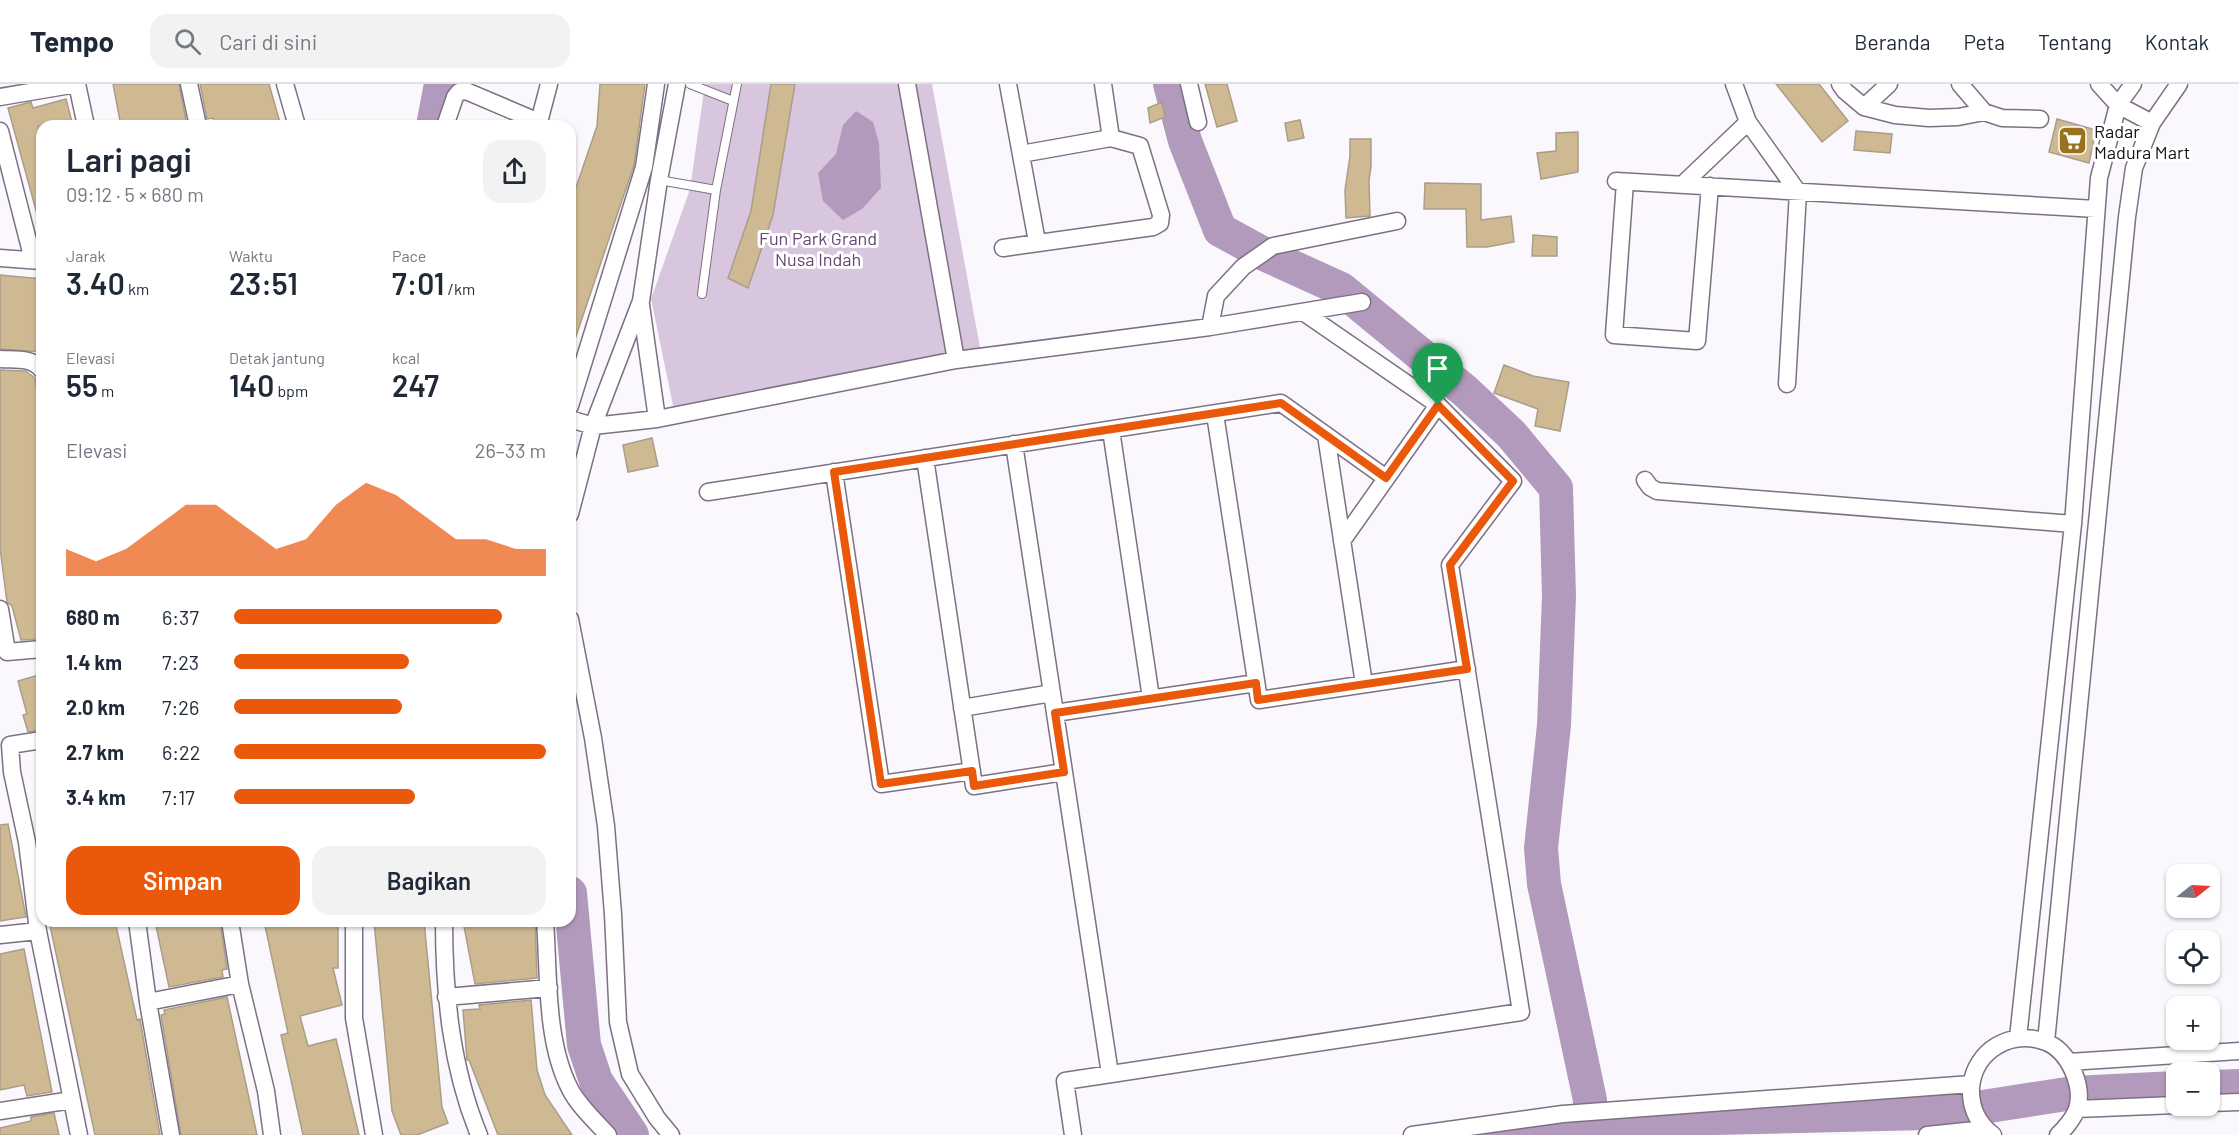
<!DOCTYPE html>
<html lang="id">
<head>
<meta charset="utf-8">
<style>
  body { margin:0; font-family:Barlow,sans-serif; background:#f2f2f3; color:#1f2937; height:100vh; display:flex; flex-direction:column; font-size:22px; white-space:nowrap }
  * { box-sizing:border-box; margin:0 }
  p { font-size:20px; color:#747a83 }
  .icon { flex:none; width:33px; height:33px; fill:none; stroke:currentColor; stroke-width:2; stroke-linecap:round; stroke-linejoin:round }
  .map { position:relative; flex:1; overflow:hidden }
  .panel { position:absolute; left:36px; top:36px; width:540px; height:807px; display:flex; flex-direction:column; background:#fff; border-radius:18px; box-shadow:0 2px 4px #0004 }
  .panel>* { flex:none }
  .needle { width:39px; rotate:72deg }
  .controls { position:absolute; left:2166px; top:780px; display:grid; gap:12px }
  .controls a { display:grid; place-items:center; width:54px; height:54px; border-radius:12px; background:#fff; box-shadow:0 2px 4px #0004; font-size:30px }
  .pin { position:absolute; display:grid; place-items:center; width:51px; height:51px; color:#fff; margin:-62px -26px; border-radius:50% 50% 50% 0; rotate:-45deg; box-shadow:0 0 6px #0007 }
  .pin .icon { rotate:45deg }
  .round { display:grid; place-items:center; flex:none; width:63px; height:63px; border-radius:18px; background:#f2f2f3 }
  .head { display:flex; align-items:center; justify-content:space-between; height:102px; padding:0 30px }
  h1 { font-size:33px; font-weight:600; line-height:45px }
  .figures { display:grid; grid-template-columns:repeat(3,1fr); gap:9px; height:102px; padding:6px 30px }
  .figures div { display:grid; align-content:center }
  .figures b { font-size:30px; font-weight:600 }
  .figures small { font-size:16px; font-weight:400 }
  .figures p { font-size:16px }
  .chart { height:168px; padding:12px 30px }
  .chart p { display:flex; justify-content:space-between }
  .chart svg { width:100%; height:108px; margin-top:6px; fill:#ea580c; opacity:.7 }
  .action { display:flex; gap:12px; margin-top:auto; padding:12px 30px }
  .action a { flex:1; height:69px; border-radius:18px; background:#ea580c; color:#fff; font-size:24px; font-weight:600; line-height:69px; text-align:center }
  .action a+a { background:#f2f2f3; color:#1f2937 }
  ul { padding:0 30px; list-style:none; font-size:20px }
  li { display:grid; grid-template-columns:96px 72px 1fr; align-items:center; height:45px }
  li i { height:15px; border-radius:8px; background:#ea580c }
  header { display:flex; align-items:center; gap:36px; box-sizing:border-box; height:84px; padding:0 30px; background:#fff; border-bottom:2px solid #e0e1e3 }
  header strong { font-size:28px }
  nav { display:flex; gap:33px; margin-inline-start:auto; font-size:21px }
  .search { width:420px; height:54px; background:#f2f2f3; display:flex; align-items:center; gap:15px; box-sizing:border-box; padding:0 21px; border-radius:18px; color:#747a83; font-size:22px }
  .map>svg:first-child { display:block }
</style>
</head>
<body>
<header>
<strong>Tempo</strong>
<div class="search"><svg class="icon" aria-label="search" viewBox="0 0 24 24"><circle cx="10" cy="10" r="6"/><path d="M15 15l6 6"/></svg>Cari di sini</div>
<nav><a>Beranda</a><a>Peta</a><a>Tentang</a><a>Kontak</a></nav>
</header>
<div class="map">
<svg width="2239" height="1051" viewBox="0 0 2239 1051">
  <rect width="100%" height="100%" fill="#fbf8fd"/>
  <!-- green -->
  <path fill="#d8c6df" d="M705 0H932L983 280 675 331 651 215 690 105Z"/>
  <!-- water -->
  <path fill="#b29abc" d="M856 27 873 38 879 59 881 104 862 125 843 136 823 117 818 89 836 70 843 41Z"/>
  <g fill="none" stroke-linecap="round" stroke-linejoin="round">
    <!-- river -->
    <path stroke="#b29abc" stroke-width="34" d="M1170 0 1185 57 1220 146 1264 170 1341 205 1465 307 1511 350 1556 404 1559 512 1554 641 1541 764 1544 800 1590 1016 1589 1037
      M433 42 441 0
      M570 809 584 961 596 997 632 1051
      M2210 1003 2239 1002
      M1501 1051 1589 1037 1927 1029 1970 1025 2073 1009 2176 1004"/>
  </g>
  <!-- building -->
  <path fill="#ceb993" stroke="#aa9e89" stroke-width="1.5" d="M113 0H179L187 41 121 42Z
    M200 0H269L281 42H216L213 34 207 35Z
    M600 0H645L634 81 573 261 570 260V121L597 42Z
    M771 0H795L773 131 748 204 728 194 751 127Z
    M1205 0H1227L1237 37 1217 43Z
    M1776 0H1819L1848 37 1822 58Z
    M66 15 73 42H38L42 56V129L37 130 8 24 31 18 33 24Z
    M1162 18 1165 33 1150 39 1148 24Z
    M2057 35 2096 46 2089 79 2049 68Z
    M1300 36 1304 54 1288 57 1285 39Z
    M1856 47 1892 50 1890 69 1854 66Z
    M1578 48V88L1541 95 1537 69 1556 67V49Z
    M1350 55H1371V83L1369 96 1370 132 1346 134 1345 106 1350 72Z
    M1425 99 1481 100V136L1511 132 1514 158 1487 163H1467L1466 125H1424Z
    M1533 151 1557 153V172H1532Z
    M0 191 42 195V268L0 265Z
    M1504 281 1533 292 1569 298 1560 347 1535 342 1538 325 1494 309Z
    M0 286 25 287 35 294 42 345V555L21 556 12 522 7 518 0 464Z
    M652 354 658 382 628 388 623 361Z
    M42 590V646L28 648 23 631 27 630 18 597Z
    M8 740 26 833 0 837V741Z
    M49 837H115L137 936 140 935 160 1051H95Z
    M155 837H220L227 885 222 886 223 893 169 903Z
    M264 837H338V884H333L342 921 300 932 308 962 336 955 359 1051H303L281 951 288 949Z
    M374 837H424L442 1023 448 1039 417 1051H401L392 1027Z
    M463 837H535L537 894 475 900Z
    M24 865 52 1008 27 1012 24 1001 0 1006V870Z
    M227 913 257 1051H181L161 931 165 930 164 926Z
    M531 916 537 986 545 1011 572 1051H498L469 976H467L463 926 480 925 479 921Z
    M54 1029 59 1051H0V1044L31 1037V1033Z"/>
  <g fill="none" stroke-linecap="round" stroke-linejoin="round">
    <defs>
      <path id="lane" d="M690 0 733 17
        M659 96 716 106
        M702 210 716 106 737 0"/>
      <path id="street" d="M189 0 198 42
        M285 0 297 42
        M907 0 956 276
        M1008 0 1037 158
        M1189 0 1198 38
        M1734 0 1748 38 1798 108 1787 300
        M1840 0 1845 7 1864 23 1895 31 1929 34 1958 33 1984 28 2002 34 2040 35
        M1960 0 1984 28
        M2099 0 2118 21 2152 39
        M0 13 77 0 86 42
        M1864 23 1889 0
        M445 42 455 13 459 8 466 7 539 38
        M538 42 549 0
        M0 47 33 176
        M1021 70 1111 54
        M1616 97 2096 125
        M1625 98 1614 251 1697 257 1710 102
        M1682 101 1748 38
        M1003 164 1153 143 1160 139 1161 131 1140 62 1111 54 1103 0
        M0 174 41 177
        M641 221 657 335
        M1210 243 1216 212 1243 183 1273 162 1397 137
        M0 275C15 276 32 273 42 286
        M570 322 644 83 656 0
        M1215 330 1259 616 1467 585
        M570 335 593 342 657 335 956 276 1210 243 1362 218
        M1111 346 1151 614
        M1326 351 1364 600
        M1014 360 1110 990
        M925 374 974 702 1064 688
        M834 388 881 700 972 687
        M1645 396 1650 403 1657 407 2073 440
        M708 408 1281 319 1386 394
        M570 430 593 342 641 217 659 96 677 0
        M1342 457 1438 321
        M0 525 7 568 42 565
        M570 535 593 654 606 742 613 830 618 938 630 990 657 1034 671 1051
        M962 624 1052 609
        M1055 629 1256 599
        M42 656 10 661 12 688 27 758 38 847 79 1051
        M137 837 148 918 171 1051
        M230 837 240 900 266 1007 272 1051
        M354 837V934L374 1051
        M444 837C444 910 451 983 479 1051
        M545 837C549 890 545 957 570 1005 578 1021 595 1037 608 1051
        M0 851 38 847
        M446 913 549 904
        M148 918 240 900
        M2018 954 2073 440 2099 94 2118 21 2133 0
        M2046 958 2127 133 2134 84 2152 39 2179 0
        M2069 978 2239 967
        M2210 1019 2239 1018
        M2077 1025 2176 1021
        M0 1027 72 1016
        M1073 1051 1065 997 1521 928 1450 481 1513 397 1438 321 1303 228
        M1412 1051 1563 1030 1971 1000
        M1927 1051 1985 1045
        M1993 1051C1977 1039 1970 1023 1971 1003 1975 966 2011 945 2046 958 2069 967 2084 1002 2077 1025 2074 1033 2065 1045 2058 1051"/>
    </defs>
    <!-- lane casing -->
    <use href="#lane" stroke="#7e7083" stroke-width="10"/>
    <!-- street casing -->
    <use href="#street" stroke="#7e7083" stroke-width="19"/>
    <!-- lane -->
    <use href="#lane" stroke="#fff" stroke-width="8"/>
    <!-- street -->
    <use href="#street" stroke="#fff" stroke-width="16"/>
  </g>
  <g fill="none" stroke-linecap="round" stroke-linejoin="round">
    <defs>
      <path id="route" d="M1281 319 1386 394 1438 321 1513 397 1450 481 1467 585 1258 616 1256 599 1055 629 1064 688 974 702 972 687 881 700 834 388Z"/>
    </defs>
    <!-- route casing -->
    <use href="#route" stroke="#fff" stroke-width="12"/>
    <!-- route -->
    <use href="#route" stroke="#ea580c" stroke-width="8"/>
  </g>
  <!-- icons -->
  <defs>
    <symbol id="supermarket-square" viewBox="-11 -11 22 22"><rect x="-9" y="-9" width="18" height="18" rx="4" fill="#99721e" stroke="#fff"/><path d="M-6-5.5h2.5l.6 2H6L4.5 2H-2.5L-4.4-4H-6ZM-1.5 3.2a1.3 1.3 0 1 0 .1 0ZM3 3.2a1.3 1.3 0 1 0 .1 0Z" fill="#fff"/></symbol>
  </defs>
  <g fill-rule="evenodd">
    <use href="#supermarket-square" x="2056" y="40" width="33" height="33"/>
  </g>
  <g text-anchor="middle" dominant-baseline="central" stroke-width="6" stroke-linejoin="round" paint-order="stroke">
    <!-- poi labels -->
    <g font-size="18" fill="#171119" stroke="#fff" text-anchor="start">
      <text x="2094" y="47">Radar<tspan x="2094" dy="21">Madura Mart</tspan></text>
    </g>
    <!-- park labels -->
    <g font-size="18" fill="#684574" stroke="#fff">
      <text x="818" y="154">Fun Park Grand<tspan x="818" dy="21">Nusa Indah</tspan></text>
    </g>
  </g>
</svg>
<div class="controls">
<a><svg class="needle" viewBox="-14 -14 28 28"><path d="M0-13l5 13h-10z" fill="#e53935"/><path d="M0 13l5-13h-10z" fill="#747a83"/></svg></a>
<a><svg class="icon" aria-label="locate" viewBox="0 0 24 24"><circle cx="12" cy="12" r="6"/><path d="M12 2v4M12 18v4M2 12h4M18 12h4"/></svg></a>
<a>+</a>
<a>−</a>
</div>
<div class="pin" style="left:1438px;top:321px;background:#1e9e55"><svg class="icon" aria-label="arrive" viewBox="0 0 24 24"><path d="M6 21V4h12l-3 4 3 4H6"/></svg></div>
<section class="panel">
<div class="head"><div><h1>Lari pagi</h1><p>09:12 · 5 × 680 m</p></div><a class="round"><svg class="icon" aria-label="share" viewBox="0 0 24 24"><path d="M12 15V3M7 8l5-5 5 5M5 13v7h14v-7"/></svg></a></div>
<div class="figures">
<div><p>Jarak</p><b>3.40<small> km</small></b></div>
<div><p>Waktu</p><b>23:51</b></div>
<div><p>Pace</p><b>7:01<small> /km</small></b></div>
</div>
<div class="figures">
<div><p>Elevasi</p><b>55<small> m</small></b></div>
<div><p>Detak jantung</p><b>140<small> bpm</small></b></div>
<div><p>kcal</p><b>247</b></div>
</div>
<div class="chart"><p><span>Elevasi</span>26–33 m</p>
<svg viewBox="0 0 160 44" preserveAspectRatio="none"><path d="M0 44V33L10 38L20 33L30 24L40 15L50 15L60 24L70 33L80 29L90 15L100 6L110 11L120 20L130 29L140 29L150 33L160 33V44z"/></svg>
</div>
<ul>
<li><b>680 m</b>6:37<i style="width:86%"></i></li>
<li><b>1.4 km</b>7:23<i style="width:56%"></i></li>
<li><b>2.0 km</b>7:26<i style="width:54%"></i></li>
<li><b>2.7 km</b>6:22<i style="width:100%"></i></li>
<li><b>3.4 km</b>7:17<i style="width:58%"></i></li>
</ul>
<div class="action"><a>Simpan</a><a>Bagikan</a></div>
</section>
</div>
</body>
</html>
